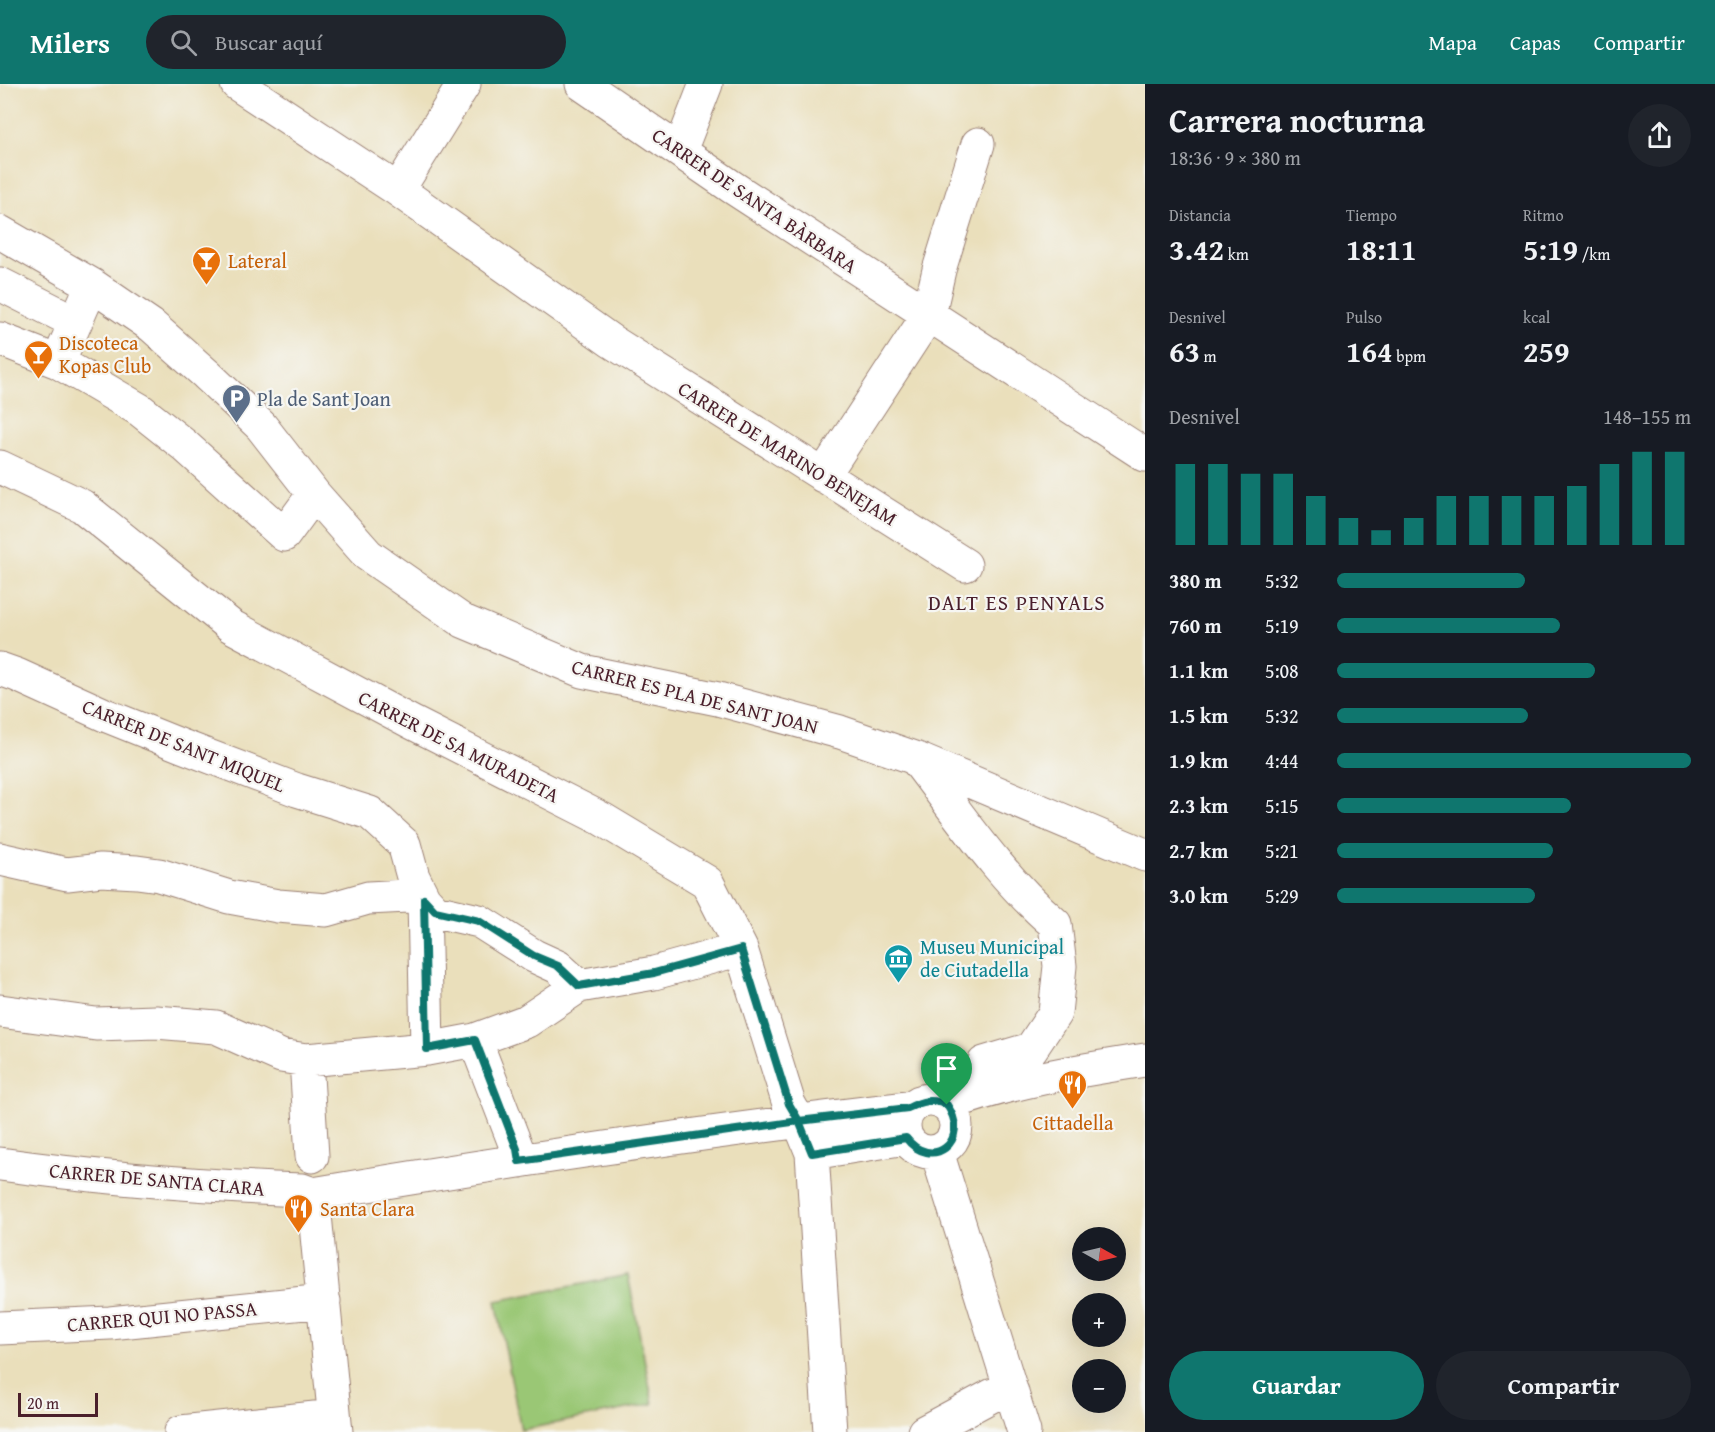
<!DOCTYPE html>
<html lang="es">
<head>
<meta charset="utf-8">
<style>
  body { margin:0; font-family:"Gentium Book Plus",serif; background:#20242c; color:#f1f3f6; height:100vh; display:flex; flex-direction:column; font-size:22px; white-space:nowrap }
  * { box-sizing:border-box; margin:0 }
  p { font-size:20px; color:#9ea1a6 }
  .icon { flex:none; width:33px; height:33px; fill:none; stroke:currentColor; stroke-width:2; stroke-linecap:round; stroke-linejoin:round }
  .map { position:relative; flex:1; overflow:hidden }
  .sheet { display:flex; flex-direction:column; background:#171b24; width:570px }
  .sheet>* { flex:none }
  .needle { width:39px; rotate:98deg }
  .controls { position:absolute; left:1072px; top:1143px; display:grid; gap:12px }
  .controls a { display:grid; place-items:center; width:54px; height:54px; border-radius:50%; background:#171b24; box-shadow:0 6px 24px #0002; font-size:30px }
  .scale { position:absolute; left:18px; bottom:15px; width:80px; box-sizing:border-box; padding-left:6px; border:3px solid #4a1f2b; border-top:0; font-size:16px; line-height:21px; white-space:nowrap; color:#4a1f2b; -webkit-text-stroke:4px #f6f6f2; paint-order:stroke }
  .pin { position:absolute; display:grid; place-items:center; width:51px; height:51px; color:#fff; margin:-62px -26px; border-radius:50% 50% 50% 0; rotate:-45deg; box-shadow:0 0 6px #0007 }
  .pin .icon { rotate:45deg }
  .round { display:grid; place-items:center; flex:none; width:63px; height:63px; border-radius:32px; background:#20242c }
  .head { display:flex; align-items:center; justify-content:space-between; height:102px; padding:0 24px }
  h1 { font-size:33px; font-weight:700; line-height:45px }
  .metrics { display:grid; grid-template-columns:repeat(3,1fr); gap:9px; height:102px; padding:6px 24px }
  .metrics div { display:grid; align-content:center }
  .metrics b { font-size:30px; font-weight:700 }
  .metrics small { font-size:16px; font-weight:400 }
  .metrics p { font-size:16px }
  .chart { height:168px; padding:12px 24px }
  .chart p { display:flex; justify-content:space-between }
  .chart svg { width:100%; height:108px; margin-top:6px; stroke:#0f766e; stroke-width:6 }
  .button { display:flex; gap:12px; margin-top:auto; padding:12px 24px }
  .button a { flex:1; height:69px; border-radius:36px; background:#0f766e; color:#fff; font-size:24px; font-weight:700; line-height:69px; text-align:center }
  .button a+a { background:#20242c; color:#f1f3f6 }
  ul { padding:0 24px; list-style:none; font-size:20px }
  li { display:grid; grid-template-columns:96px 72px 1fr; align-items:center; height:45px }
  li i { height:15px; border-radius:8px; background:#0f766e }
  header { display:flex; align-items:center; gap:36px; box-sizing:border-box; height:84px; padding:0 30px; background:#0f766e; color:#fff }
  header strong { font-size:28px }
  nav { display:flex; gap:33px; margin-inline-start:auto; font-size:21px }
  .search { width:420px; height:54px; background:#20242c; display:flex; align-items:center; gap:15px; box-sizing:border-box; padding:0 21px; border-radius:33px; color:#9ea1a6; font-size:22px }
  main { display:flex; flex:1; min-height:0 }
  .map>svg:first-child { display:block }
</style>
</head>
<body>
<header>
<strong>Milers</strong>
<div class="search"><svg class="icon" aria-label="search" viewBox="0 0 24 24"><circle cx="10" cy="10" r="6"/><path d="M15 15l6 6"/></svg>Buscar aquí</div>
<nav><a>Mapa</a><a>Capas</a><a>Compartir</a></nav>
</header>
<main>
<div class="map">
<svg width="1145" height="1348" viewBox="0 0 1145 1348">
  <rect width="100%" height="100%" fill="#f6f6f2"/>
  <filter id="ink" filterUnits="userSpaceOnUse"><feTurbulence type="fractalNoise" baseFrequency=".0167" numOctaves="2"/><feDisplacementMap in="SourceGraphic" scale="12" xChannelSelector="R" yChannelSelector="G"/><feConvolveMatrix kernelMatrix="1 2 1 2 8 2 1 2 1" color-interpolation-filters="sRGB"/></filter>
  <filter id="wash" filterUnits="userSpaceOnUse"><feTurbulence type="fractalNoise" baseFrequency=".008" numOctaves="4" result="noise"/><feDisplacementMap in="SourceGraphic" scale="24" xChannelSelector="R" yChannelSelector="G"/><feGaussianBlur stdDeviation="1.35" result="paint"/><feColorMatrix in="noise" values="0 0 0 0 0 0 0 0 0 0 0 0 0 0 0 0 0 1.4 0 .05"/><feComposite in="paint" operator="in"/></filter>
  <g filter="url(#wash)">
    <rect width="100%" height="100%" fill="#eadfbb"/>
    <!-- garden -->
    <path fill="#9ac775" stroke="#727350" stroke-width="1.5" d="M628 1191 653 1320 521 1346 496 1217Z"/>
  </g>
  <g filter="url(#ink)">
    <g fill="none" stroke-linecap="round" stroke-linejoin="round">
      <defs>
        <path id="minor" d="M237 0 398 106 464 0
          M582 0 732 103 1145 371
          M680 67 706 0
          M398 106 611 257 965 481
          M0 148 92 201 152 242 206 290 261 342 314 410 284 451 184 361 140 326 58 278 0 255
          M0 200 75 238
          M58 278 92 201
          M0 383 82 422 231 542 411 638 602 735 707 798 741 865 789 1020 799 1037 812 1069 830 1348
          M823 392 929 230 939 186 978 60
          M314 410 368 471 463 537 582 587 718 615 840 648 915 674 1145 771
          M0 585 17 591 105 631 182 662 297 706 370 729 404 760 413 793 424 815 427 965
          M916 675C960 732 1000 793 1055 840L1060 882 1055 929 1031 965 984 979 971 1012
          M0 775 67 790 101 786 137 788 159 791 229 813 278 822 326 826 368 814 407 812 424 815 435 827 479 837 534 872 558 883 579 902
          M0 927 96 940 156 938 216 943 281 972 306 976 427 965 475 956 527 937 579 902 654 889 741 865
          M475 956 517 1065 520 1077
          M306 976 312 1072
          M904 1042a26 26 0 1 1 52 0a26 26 0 1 1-52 0Z
          M947 1021C1007 998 1081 986 1145 976
          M937 1068 1024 1348
          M812 1069 906 1054
          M0 1080C100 1094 201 1102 302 1106L313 1110
          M313 1110C511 1077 709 1047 908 1024
          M313 1110 336 1348
          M0 1244 110 1239 324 1217
          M181 1348 334 1332
          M924 1348 993 1311 1012 1308"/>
      </defs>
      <!-- minor casing -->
      <use href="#minor" stroke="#9a7f73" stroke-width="35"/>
      <!-- minor -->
      <use href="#minor" stroke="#fff" stroke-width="33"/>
    </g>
  </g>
  <g fill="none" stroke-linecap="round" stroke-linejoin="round" filter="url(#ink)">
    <defs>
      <path id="route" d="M947 1021C932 1014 922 1017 908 1024L799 1037 789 1020 741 865 654 889 579 902 558 882 534 872 479 837 435 827 424 815 427 965 475 956 517 1065 519 1077 799 1037 812 1069 906 1054C931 1087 972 1058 947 1021"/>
    </defs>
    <!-- route casing -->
    <use href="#route" stroke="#fff" stroke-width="12"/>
    <!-- route -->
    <use href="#route" stroke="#0f766e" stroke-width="8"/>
  </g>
  <!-- icons -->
  <defs>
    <symbol id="bar-pin" viewBox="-11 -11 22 30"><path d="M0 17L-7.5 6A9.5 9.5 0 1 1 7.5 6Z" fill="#e8710a" stroke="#f6f6f2"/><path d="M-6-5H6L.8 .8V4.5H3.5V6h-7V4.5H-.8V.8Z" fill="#fff"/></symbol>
    <symbol id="parking-pin" viewBox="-11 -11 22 30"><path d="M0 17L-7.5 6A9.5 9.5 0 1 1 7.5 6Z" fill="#5c6f8a" stroke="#f6f6f2"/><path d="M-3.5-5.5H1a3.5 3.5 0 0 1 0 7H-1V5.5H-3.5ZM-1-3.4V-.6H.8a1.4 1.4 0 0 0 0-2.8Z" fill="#fff"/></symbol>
    <symbol id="museum-pin" viewBox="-11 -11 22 30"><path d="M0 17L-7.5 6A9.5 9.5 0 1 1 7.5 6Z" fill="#0f9aa8" stroke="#f6f6f2"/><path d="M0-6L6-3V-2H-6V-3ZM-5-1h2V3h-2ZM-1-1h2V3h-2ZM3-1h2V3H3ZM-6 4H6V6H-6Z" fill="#fff"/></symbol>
    <symbol id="restaurant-pin" viewBox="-11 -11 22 30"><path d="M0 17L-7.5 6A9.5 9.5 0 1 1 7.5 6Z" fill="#e8710a" stroke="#f6f6f2"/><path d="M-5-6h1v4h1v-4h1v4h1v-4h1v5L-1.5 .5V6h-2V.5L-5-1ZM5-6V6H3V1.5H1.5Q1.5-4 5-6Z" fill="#fff"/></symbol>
  </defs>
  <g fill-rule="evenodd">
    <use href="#bar-pin" x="190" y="160" width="33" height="45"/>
    <use href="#bar-pin" x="22" y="254" width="33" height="45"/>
    <use href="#parking-pin" x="220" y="298" width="33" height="45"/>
    <use href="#museum-pin" x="882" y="858" width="33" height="45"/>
    <use href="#restaurant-pin" x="1056" y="984" width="33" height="45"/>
    <use href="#restaurant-pin" x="282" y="1108" width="33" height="45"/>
  </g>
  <g text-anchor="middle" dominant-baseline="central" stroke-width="4.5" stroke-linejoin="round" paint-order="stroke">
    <!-- street labels -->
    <g font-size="20" fill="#4a1f2b" stroke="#f6f6f2">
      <text transform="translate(755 116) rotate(34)">CARRER DE SANTA BÀRBARA</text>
      <text transform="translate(788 369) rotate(32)">CARRER DE MARINO BENEJAM</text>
      <text transform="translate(695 612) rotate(14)">CARRER ES PLA DE SANT JOAN</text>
      <text transform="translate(184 661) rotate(22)">CARRER DE SANT MIQUEL</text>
      <text transform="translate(459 662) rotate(27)">CARRER DE SA MURADETA</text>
      <text transform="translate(157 1095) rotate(5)">CARRER DE SANTA CLARA</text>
      <text transform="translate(162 1232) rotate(-5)">CARRER QUI NO PASSA</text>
    </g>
    <!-- food labels -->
    <g font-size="20" fill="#c56008" stroke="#f6f6f2" text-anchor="start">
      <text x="228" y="176">Lateral</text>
      <text x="59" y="258">Discoteca<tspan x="59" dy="23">Kopas Club</tspan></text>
      <text x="1073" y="1038" text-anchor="middle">Cittadella</text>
      <text x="320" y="1124">Santa Clara</text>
    </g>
    <!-- service labels -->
    <g font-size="20" fill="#4e5e75" stroke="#f6f6f2" text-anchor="start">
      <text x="257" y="314">Pla de Sant Joan</text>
    </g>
    <!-- culture labels -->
    <g font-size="20" fill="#0d838f" stroke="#f6f6f2" text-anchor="start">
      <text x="920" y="862">Museu Municipal<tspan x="920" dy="23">de Ciutadella</tspan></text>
    </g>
    <!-- neighbourhood labels -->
    <g font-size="21" letter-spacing="1.5" fill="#4a1f2b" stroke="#f6f6f2">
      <text x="1017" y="518">DALT ES PENYALS</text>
    </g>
  </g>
</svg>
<div class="controls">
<a><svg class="needle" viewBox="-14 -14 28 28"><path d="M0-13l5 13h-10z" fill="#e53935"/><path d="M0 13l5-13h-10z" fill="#9ea1a6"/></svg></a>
<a>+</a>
<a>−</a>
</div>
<div class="scale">20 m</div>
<div class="pin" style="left:947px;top:1021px;background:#1e9e55"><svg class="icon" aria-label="arrive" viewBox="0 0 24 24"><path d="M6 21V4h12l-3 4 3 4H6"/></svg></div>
</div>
<section class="sheet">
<div class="head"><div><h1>Carrera nocturna</h1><p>18:36 · 9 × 380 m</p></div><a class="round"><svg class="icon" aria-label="share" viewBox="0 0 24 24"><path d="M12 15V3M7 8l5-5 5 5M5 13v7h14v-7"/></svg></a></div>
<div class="metrics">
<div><p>Distancia</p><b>3.42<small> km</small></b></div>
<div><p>Tiempo</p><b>18:11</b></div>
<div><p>Ritmo</p><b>5:19<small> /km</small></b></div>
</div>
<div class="metrics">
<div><p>Desnivel</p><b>63<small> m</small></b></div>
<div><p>Pulso</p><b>164<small> bpm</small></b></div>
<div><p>kcal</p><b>259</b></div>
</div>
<div class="chart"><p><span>Desnivel</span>148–155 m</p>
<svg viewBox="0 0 160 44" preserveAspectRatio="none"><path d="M5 44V11M15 44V11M25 44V15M35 44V15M45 44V24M55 44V33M65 44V38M75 44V33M85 44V24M95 44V24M105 44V24M115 44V24M125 44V20M135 44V11M145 44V6M155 44V6"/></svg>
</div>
<ul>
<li><b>380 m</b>5:32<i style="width:53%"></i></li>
<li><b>760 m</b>5:19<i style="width:63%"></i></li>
<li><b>1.1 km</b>5:08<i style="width:73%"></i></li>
<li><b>1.5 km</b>5:32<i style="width:54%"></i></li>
<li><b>1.9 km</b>4:44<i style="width:100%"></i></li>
<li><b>2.3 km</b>5:15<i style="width:66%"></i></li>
<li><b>2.7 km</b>5:21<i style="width:61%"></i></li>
<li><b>3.0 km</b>5:29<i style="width:56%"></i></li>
</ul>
<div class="button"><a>Guardar</a><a>Compartir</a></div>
</section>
</main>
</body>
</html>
